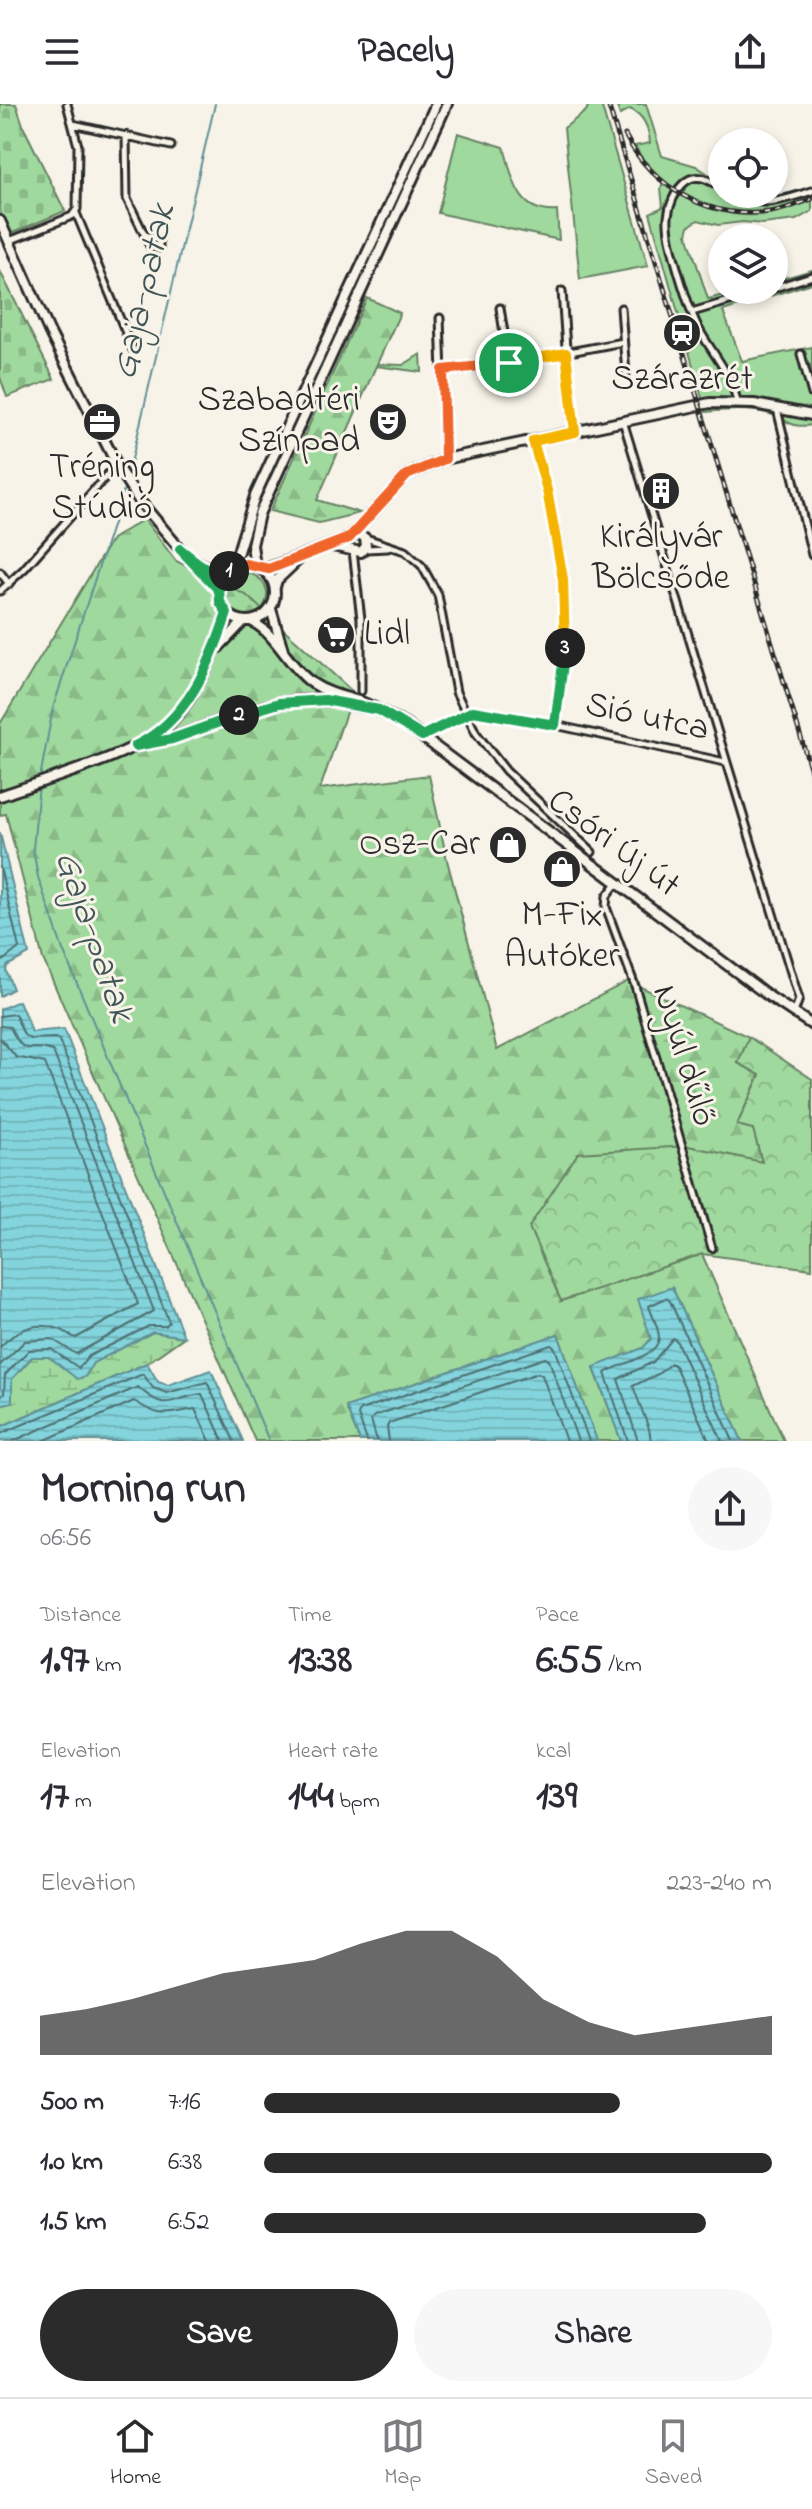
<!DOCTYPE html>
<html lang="en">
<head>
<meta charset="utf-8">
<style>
  body { margin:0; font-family:"Indie Flower",sans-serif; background:#f7f7f7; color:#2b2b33; height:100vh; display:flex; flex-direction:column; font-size:30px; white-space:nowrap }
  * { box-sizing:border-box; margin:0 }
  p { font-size:26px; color:#7c7c81 }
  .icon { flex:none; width:44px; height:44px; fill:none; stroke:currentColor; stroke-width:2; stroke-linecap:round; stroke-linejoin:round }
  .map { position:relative; height:1337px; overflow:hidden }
  .drawer { display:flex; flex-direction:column; background:#fff; flex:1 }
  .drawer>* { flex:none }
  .buttons { position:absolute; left:708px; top:24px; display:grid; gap:16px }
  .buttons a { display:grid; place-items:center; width:80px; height:80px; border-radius:50%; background:#fff; box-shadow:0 4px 12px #0003; font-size:40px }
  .pin { position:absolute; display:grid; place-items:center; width:68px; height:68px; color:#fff; margin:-34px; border:4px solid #fff; border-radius:50%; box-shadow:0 2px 8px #0007 }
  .km { position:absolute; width:40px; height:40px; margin:-20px; border-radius:50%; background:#222; color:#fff; font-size:22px; line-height:40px; text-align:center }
  .round { display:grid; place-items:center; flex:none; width:84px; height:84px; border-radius:42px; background:#f7f7f7 }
  .headline { display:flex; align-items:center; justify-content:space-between; height:136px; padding:0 40px }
  h1 { font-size:44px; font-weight:800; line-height:60px }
  .stats { display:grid; grid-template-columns:repeat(3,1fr); gap:12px; height:136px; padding:8px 40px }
  .stats div { display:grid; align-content:center }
  .stats b { font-size:40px; font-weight:800 }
  .stats small { font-size:22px; font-weight:400 }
  .stats p { font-size:22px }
  .chart { height:224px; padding:16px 40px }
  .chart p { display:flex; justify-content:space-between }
  .chart svg { width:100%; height:144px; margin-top:8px; fill:#2b2b2b; opacity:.7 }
  .button { display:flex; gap:16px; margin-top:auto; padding:16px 40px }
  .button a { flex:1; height:92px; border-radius:48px; background:#2b2b2b; color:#fff; font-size:32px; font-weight:800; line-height:92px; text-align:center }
  .button a+a { background:#f7f7f7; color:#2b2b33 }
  ul { padding:0 40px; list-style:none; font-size:26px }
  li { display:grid; grid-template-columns:128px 96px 1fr; align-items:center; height:60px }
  li i { height:20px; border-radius:10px; background:#2b2b2b }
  header { display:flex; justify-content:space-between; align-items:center; height:104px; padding:0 40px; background:#fff; font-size:36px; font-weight:800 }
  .dock { display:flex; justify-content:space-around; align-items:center; height:112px; border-top:2px solid #e1e1e2; background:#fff; font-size:22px; color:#7c7c81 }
  .dock a { display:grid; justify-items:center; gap:4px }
  .dock .on { color:#2b2b2b }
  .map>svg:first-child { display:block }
</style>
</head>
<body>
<header><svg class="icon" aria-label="menu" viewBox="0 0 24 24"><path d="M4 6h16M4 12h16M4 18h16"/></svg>Pacely<svg class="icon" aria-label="share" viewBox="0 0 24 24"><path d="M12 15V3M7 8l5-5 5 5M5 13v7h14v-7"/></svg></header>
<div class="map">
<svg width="812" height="1337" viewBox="0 0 812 1337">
  <defs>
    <pattern id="forest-firs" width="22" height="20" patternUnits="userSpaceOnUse" patternTransform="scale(2)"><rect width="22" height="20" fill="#a0d99e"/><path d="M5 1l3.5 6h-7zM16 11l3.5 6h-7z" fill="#8aba88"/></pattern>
    <pattern id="wetland-marsh" width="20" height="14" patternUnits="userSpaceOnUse" patternTransform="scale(2)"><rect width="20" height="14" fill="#a0d99e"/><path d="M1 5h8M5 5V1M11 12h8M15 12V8" fill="none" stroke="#8aba88"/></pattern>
    <pattern id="cemetery-stones" width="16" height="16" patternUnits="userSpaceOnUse" patternTransform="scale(2)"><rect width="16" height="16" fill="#a0d99e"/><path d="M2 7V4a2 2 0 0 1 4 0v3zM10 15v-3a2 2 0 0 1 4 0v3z" fill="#8aba88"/></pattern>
    <pattern id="park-crowns" width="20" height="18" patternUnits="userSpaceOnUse" patternTransform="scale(2)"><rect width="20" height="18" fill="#a0d99e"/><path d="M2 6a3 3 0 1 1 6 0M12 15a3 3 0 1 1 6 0" fill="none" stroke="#8aba88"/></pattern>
    <pattern id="water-rules" width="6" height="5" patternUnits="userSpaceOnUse" patternTransform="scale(2)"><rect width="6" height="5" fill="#83d4dc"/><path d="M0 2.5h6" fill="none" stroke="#71b6bd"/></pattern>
  </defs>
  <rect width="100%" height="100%" fill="#f7f3e8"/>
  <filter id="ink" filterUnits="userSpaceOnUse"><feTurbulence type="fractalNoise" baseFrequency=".0125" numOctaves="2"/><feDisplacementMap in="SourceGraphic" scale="16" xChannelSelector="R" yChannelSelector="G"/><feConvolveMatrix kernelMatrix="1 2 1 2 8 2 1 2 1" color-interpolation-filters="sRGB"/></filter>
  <g filter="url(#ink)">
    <!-- green -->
    <path fill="#a0d99e" stroke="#668264" stroke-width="2" d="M589 0H601L648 162 580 175 564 24 586 7Z
      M616 0H646L662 52 696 62 722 79V90H748L758 94 792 89 812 82V107L796 116 763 120 743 118 718 121 698 116 689 122 687 130 708 195 742 186H774V177L812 166V179L723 207 742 257 812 243V261L809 262H812V321C788 325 787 314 770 310 750 304 726 306 706 308L650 109 663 103 661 84 664 77 642 54 635 42 650 39C649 24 644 11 630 5L620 11Z
      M458 29 504 43C513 75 517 110 557 107L559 136 438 109Z
      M249 469C269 476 273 494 258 509L224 485 231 474Z"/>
    <!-- forest -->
    <path fill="url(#forest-firs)" stroke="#668264" stroke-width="2" d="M367 194 400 209 377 260 403 261 421 250 422 268 376 262 317 396 360 409 319 419 270 407Z
      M144 415 176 457 246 491 353 588 320 685 429 671 447 756 497 946 628 877 749 933 738 959 760 970 737 1021 753 1025 762 1058 688 1042 561 1197 702 1150 784 1337H742L672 1183 651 1235 643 1244 594 1264 621 1337H597L558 1230 346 1303 360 1337H255L43 855 6 710 0 711V620L112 435Z"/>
    <!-- wetland -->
    <path fill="url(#wetland-marsh)" stroke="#668264" stroke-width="2" d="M153 1228 184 1233 147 1259 0 1323V1301L12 1297V1275L32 1253H48L85 1273 92 1259Z"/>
    <!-- cemetery -->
    <path fill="url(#cemetery-stones)" stroke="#668264" stroke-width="2" d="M0 0H16L24 24 65 107 10 130 0 108Z
      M0 167 54 275 7 293 0 273Z"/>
    <!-- park -->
    <path fill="url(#park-crowns)" stroke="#668264" stroke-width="2" d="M749 933 812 975V1165L702 1150 561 1197 529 1123 578 1049 688 1042 762 1058 753 1025 737 1021 760 971 738 959Z"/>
    <!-- water -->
    <path fill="url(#water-rules)" stroke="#609095" stroke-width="2" d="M0 729 29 850 7 862 6 867 13 885 0 892Z
      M19 897 32 928 64 925 184 1233 153 1228 93 1259 85 1273 77 1275 49 1253H32L12 1275V1298L0 1301V905Z
      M672 1183 742 1337H621L594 1263 643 1244 651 1235 638 1195Z
      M558 1230 597 1337H360L346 1303Z
      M147 1259 158 1278 168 1281 211 1266 243 1337H0V1323Z"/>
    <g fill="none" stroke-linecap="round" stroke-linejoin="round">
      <!-- shore -->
      <path stroke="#4e6f72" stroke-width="2" d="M0 763 19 844 0 859
        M0 912 15 910 24 931 30 935 56 934 59 936 169 1218 166 1222H149L89 1252 79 1264 51 1245 29 1246 5 1271 4 1290 0 1293
        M0 922 10 923C26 956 27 938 53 947L154 1207 76 1250 52 1235 25 1237 0 1261
        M0 934 16 953 45 959 138 1200 76 1234C70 1232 65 1227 59 1225 35 1216 15 1227 0 1243
        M0 1330 143 1270 153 1284 167 1289 207 1278 234 1337
        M13 1337 138 1283C168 1310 169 1294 202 1290L223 1337
        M43 1337 134 1297C162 1315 165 1310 195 1305L210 1337
        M367 1337 358 1311 360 1306 551 1241 555 1244 589 1337
        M377 1337 371 1316 374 1312 545 1254 549 1256 578 1337
        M389 1337 387 1323 389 1319 538 1269 542 1271 566 1337
        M628 1337 605 1269C618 1260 658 1253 659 1234 659 1224 652 1212 649 1202L666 1194 670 1197 733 1337
        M638 1337 618 1275 653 1258 673 1234 676 1236 722 1337
        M651 1337 649 1325 633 1282 658 1270 671 1259 675 1262 709 1337"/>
      <!-- stream -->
      <path stroke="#609095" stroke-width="2" d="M128 372 215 0
        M40 674 53 604 125 382
        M39 681 33 745 38 773 63 846 269 1337"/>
      <defs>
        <path id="street" d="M73 20 171 42
          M126 31 127 95 150 142 159 144V136L146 131
          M722 84C709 76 696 67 683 80 675 88 669 101 668 113 666 136 689 206 700 227 713 250 732 271 737 298
          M732 90C760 105 784 96 812 87
          M76 109 133 246
          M9 137 72 112 77 105 78 42 67 0
          M774 184 812 172
          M562 187 569 287 575 327
          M500 204 509 259
          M621 204 626 270
          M692 208 767 186
          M440 214 445 354
          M801 250 812 290
          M443 266 489 263 623 238
          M777 305 812 451
          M623 317 799 895 794 909
          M533 337C554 408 568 480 564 554 563 577 558 599 555 621
          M366 434 405 447 422 462 438 491 456 588 476 629 506 667 592 748
          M366 445 388 444
          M353 447 361 515V587
          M0 468 9 480
          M0 487 24 465 108 370 117 363
          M422 632 473 607 555 621 725 658
          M617 779 607 792 606 803 635 882 712 1144"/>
        <path id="secondary" d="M0 117 50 229 120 367 138 395 180 445 219 486
          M332 442 361 448 366 442 365 434 359 430 352 431
          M197 458 214 467 228 468
          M263 466 349 434 407 371 445 355 710 299 754 300 812 311
          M275 483 277 476 297 457"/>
        <path id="primary" d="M219 489a28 28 0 1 1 56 0a28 28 0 1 1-56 0Z
          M255 462 252 441 259 410 447 0
          M233 464 255 392 436 0
          M271 505 283 546
          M251 517C277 530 288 562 312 579 327 589 342 592 359 597 376 604 393 613 409 623L770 893 812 921
          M218 544 244 517
          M144 640C196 632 242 602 295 597 319 594 340 599 363 603
          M0 692C44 676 140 650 170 619 199 590 215 546 227 509"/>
      </defs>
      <!-- street casing -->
      <use href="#street" stroke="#2b2b2b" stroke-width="11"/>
      <!-- secondary casing -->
      <use href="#secondary" stroke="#2b2b2b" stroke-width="14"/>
      <!-- primary casing -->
      <use href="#primary" stroke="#2b2b2b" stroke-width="14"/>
      <!-- street -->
      <use href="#street" stroke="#f7f3e8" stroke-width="5"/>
      <!-- secondary -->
      <use href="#secondary" stroke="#f7f3e8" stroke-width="8"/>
      <!-- primary -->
      <use href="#primary" stroke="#f7f3e8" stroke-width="8"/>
      <defs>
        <path id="rail" d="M608 0 812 670
          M625 31C653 84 709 116 770 108 784 106 798 100 812 95"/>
      </defs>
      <!-- rail casing -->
      <use href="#rail" stroke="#2b2b2b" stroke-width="5"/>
      <!-- rail -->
      <use href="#rail" stroke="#f7f3e8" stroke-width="2" stroke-dasharray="6" stroke-linecap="butt"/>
    </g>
  </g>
  <g fill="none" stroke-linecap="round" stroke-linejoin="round" filter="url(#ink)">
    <defs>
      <path id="split-1" d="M229 467 245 460 269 465 349 434 407 371 445 355 443 266 509 259"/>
      <path id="split-2" d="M229 467C209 471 195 457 180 445L219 486 220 498 227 509C210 561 187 617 135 642L172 635 239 611"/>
      <path id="split-3" d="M239 611 279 599 325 596 379 606 422 632 473 607 555 621 565 544"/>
      <path id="split-4" d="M509 259 566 249 575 328 533 337 547 386 563 475 565 544"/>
    </defs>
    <!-- split-1 casing -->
    <use href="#split-1" stroke="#fff" stroke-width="16"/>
    <!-- split-2 casing -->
    <use href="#split-2" stroke="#fff" stroke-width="16"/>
    <!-- split-3 casing -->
    <use href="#split-3" stroke="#fff" stroke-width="16"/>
    <!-- split-4 casing -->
    <use href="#split-4" stroke="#fff" stroke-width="16"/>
    <!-- split-1 -->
    <use href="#split-1" stroke="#f0652b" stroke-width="10"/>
    <!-- split-2 -->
    <use href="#split-2" stroke="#22a559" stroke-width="10"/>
    <!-- split-3 -->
    <use href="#split-3" stroke="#22a559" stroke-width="10"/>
    <!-- split-4 -->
    <use href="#split-4" stroke="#f5b400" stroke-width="10"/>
  </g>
  <!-- icons -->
  <defs>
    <symbol id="station-disc" viewBox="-11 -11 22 22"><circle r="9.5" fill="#2b2b2b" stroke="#f7f3e8"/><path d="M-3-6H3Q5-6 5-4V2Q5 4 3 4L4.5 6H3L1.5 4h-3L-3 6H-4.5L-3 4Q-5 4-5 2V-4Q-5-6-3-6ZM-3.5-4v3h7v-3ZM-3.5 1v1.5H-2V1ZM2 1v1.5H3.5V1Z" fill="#fff"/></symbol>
    <symbol id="office-disc" viewBox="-11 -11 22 22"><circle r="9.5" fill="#2b2b2b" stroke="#f7f3e8"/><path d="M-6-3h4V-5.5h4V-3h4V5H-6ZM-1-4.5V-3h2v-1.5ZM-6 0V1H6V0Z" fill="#fff"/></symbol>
    <symbol id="theatre-disc" viewBox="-11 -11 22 22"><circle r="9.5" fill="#2b2b2b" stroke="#f7f3e8"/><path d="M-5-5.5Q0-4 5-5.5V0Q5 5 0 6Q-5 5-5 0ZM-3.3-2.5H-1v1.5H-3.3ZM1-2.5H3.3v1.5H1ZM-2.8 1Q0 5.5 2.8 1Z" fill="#fff"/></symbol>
    <symbol id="building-disc" viewBox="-11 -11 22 22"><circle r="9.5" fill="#2b2b2b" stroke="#f7f3e8"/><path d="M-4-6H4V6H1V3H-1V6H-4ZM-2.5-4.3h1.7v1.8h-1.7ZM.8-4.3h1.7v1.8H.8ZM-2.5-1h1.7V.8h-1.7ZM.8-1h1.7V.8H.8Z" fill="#fff"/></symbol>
    <symbol id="supermarket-disc" viewBox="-11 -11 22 22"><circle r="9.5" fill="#2b2b2b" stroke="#f7f3e8"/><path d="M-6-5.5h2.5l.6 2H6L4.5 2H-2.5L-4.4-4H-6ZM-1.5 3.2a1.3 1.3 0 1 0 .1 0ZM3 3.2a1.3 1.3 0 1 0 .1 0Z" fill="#fff"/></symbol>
    <symbol id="shop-disc" viewBox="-11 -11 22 22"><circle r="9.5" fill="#2b2b2b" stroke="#f7f3e8"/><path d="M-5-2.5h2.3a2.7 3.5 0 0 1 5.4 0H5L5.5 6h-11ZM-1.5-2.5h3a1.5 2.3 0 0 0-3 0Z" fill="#fff"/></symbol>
  </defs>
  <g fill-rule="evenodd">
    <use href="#station-disc" x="660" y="207" width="44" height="44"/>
    <use href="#office-disc" x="80" y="296" width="44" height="44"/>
    <use href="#theatre-disc" x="366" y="296" width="44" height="44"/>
    <use href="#building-disc" x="639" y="365" width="44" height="44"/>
    <use href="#supermarket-disc" x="314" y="509" width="44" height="44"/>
    <use href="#shop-disc" x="486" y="719" width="44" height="44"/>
    <use href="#shop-disc" x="540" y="743" width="44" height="44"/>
  </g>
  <g text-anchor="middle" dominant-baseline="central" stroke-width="6" stroke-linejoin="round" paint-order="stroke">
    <!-- poi labels -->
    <g font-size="36" fill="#2b2b2b" stroke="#f7f3e8">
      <text x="682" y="276">Szárazrét</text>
      <text x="360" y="297" text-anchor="end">Szabadtéri<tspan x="360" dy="41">Színpad</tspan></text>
      <text x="102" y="364">Tréning<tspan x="102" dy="41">Stúdió</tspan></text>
      <text x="661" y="434">Királyvár<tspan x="661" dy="41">Bölcsőde</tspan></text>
      <text x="364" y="531" text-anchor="start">Lidl</text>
      <text x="480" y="741" text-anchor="end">Osz-Car</text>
      <text x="562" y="812">M-Fix<tspan x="562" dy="41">Autóker</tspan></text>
    </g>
    <!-- street labels -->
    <g font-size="36" fill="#2b2b2b" stroke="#f7f3e8">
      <text transform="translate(647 614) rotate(12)">Sió utca</text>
      <text transform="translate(613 740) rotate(37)">Csóri Új út</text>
      <text transform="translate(683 952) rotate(73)">Nyúl dűlő</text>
    </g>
    <!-- water labels -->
    <g font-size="38" font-style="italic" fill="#415557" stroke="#f7f3e8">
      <text transform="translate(145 188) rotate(-77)">Gaja-patak</text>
      <text transform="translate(93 833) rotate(71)">Gaja-patak</text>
    </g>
  </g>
</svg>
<div class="buttons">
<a><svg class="icon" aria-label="locate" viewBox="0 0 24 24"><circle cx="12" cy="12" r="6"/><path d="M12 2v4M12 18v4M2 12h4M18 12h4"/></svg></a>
<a><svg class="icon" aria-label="layers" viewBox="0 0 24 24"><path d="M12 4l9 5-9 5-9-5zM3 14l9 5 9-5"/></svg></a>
</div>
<div class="pin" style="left:509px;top:259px;background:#1e9e55"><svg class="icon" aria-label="arrive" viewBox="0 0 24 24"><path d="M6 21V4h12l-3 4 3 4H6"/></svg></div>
<b class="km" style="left:229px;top:467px">1</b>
<b class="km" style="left:239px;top:611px">2</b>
<b class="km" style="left:565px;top:544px">3</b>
</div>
<section class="drawer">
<div class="headline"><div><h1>Morning run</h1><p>06:56</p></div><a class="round"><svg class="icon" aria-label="share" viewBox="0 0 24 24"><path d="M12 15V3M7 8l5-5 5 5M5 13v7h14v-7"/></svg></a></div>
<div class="stats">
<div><p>Distance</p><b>1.97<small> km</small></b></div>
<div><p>Time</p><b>13:38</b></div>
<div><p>Pace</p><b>6:55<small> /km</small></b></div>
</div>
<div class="stats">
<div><p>Elevation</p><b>17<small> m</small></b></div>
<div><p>Heart rate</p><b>144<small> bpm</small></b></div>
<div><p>kcal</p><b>139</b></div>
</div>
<div class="chart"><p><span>Elevation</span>223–240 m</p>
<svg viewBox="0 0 160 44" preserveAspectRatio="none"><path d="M0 44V32L10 30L20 27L30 23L40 19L50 17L60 15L70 10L80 6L90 6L100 14L110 27L120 34L130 38L140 36L150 34L160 32V44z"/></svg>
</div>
<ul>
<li><b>500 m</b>7:16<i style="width:70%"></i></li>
<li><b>1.0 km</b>6:38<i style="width:100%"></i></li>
<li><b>1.5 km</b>6:52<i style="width:87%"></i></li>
</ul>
<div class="button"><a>Save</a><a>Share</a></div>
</section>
<nav class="dock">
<a class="on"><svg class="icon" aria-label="home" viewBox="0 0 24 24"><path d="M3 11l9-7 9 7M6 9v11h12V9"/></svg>Home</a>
<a><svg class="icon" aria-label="map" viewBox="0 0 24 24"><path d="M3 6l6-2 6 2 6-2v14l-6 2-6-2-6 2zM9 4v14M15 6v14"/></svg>Map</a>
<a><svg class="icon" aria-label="saved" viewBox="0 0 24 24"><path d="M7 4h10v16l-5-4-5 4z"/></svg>Saved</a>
</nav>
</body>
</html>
